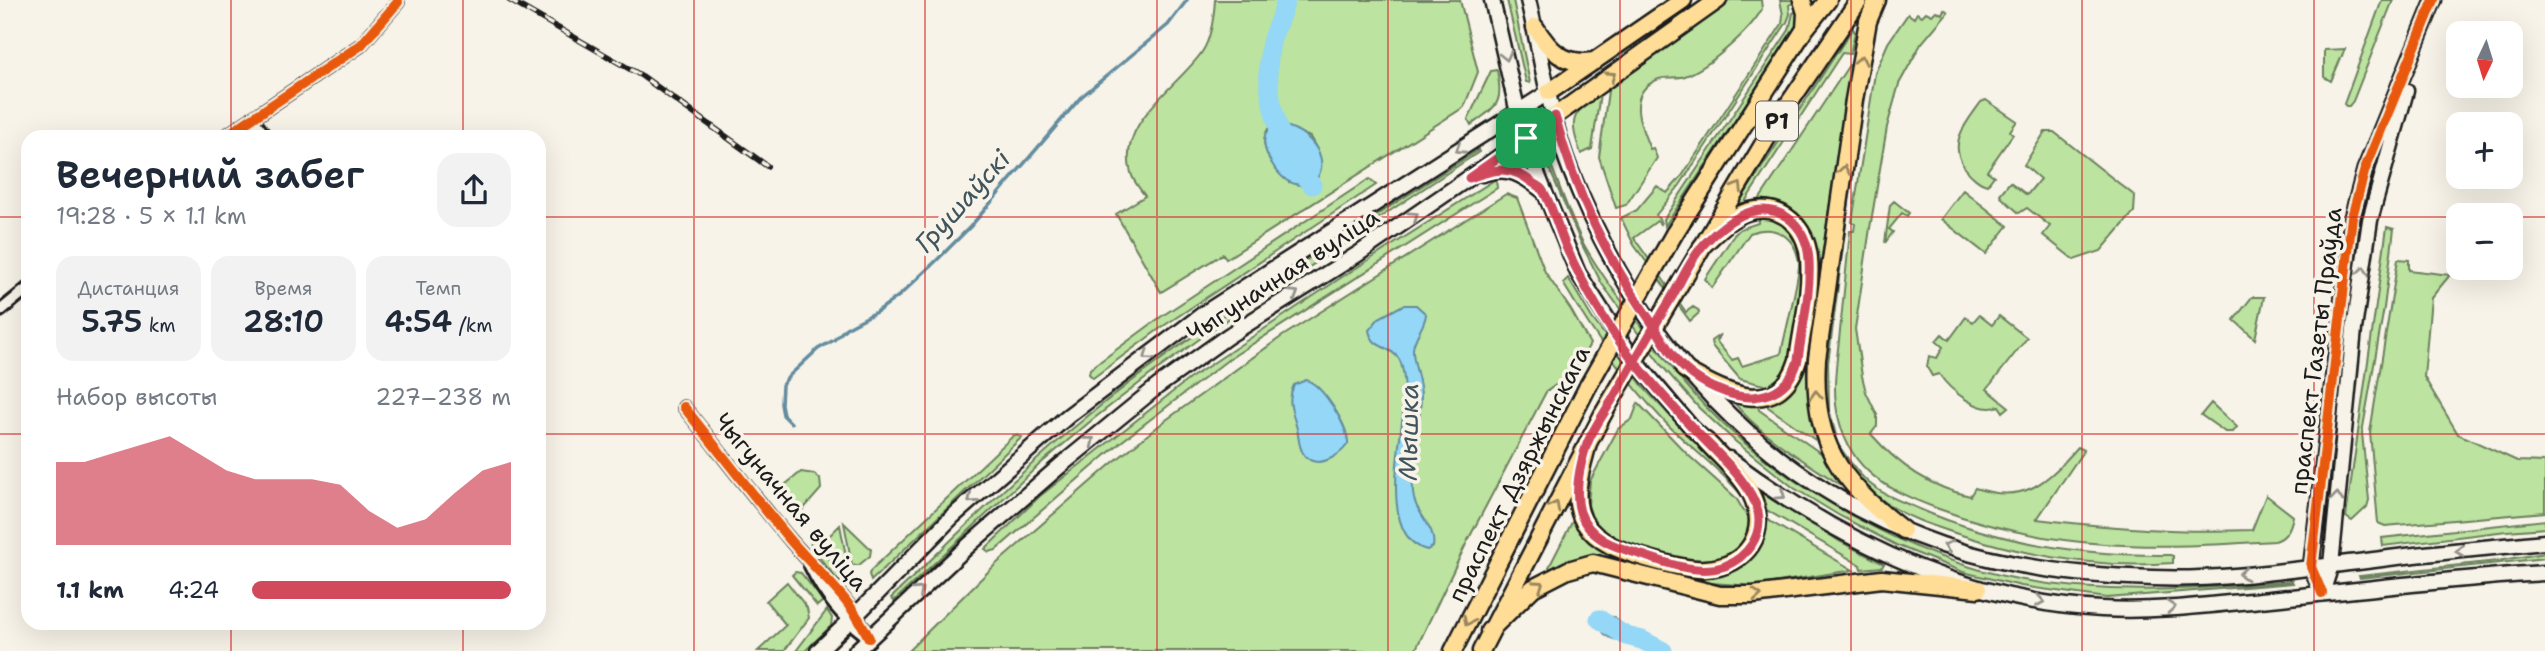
<!DOCTYPE html>
<html lang="ru">
<head>
<meta charset="utf-8">
<style>
  body { margin:0; font-family:"Shantell Sans",sans-serif; background:#f2f2f3; color:#1f2937; height:100vh; display:flex; flex-direction:column; font-size:26px; white-space:nowrap }
  * { box-sizing:border-box; margin:0 }
  p { font-size:23px; color:#747a83 }
  .icon { flex:none; width:38px; height:38px; fill:none; stroke:currentColor; stroke-width:2; stroke-linecap:round; stroke-linejoin:round }
  .map { position:relative; flex:1; overflow:hidden }
  .details { position:absolute; left:21px; top:130px; width:525px; height:500px; display:flex; flex-direction:column; background:#fff; border-radius:21px; box-shadow:0 7px 28px #0002 }
  .details>* { flex:none }
  .needle { width:46px; rotate:184deg }
  .fabs { position:absolute; left:2446px; top:21px; display:grid; gap:14px }
  .fabs a { display:grid; place-items:center; width:77px; height:77px; border-radius:14px; background:#fff; box-shadow:0 7px 28px #0002; font-size:35px }
  .pin { position:absolute; display:grid; place-items:center; width:60px; height:60px; color:#fff; margin:-30px; border-radius:14px; box-shadow:0 4px 10px #0006 }
  .round { display:grid; place-items:center; flex:none; width:74px; height:74px; border-radius:21px; background:#f2f2f3 }
  .summary { display:flex; align-items:center; justify-content:space-between; height:119px; padding:0 35px }
  h1 { font-size:38px; font-weight:600; line-height:52px }
  .metrics { display:grid; grid-template-columns:repeat(3,1fr); gap:10px; height:119px; padding:7px 35px }
  .metrics div { display:grid; align-content:center; border-radius:18px; background:#f2f2f3; text-align:center }
  .metrics b { font-size:30px; font-weight:600 }
  .metrics small { font-size:19px; font-weight:400 }
  .metrics p { font-size:19px }
  .chart { height:196px; padding:14px 35px }
  .chart p { display:flex; justify-content:space-between }
  .chart svg { width:100%; height:126px; margin-top:7px; fill:#d1495b; opacity:.7 }
  ul { padding:0 35px; list-style:none; font-size:23px }
  li { display:grid; grid-template-columns:112px 84px 1fr; align-items:center; height:52px }
  li i { height:18px; border-radius:9px; background:#d1495b }
  .map>svg:first-child { display:block }
</style>
</head>
<body>
<div class="map">
<svg width="2545" height="651" viewBox="0 0 2545 651">
  <rect width="100%" height="100%" fill="#f7f3e8"/>
  <filter id="ink" filterUnits="userSpaceOnUse"><feTurbulence type="fractalNoise" baseFrequency=".0143" numOctaves="2"/><feDisplacementMap in="SourceGraphic" scale="14" xChannelSelector="R" yChannelSelector="G"/><feConvolveMatrix kernelMatrix="1 2 1 2 8 2 1 2 1" color-interpolation-filters="sRGB"/></filter>
  <g filter="url(#ink)">
    <!-- green -->
    <path fill="#bce39f" stroke="#6c805e" stroke-width="2" fill-rule="evenodd" d="M1215 0H1460L1478 72 1464 107 1226 259 1223 254 1161 292 1116 214 1145 196C1140 189 1133 181 1131 173 1116 122 1178 87 1202 52 1211 39 1214 15 1215 0ZM1285 126 1310 137 1319 153 1289 182C1276 170 1256 147 1268 129Z
      M1507 0H1513L1530 83 1526 82Z
      M1727 0H1761L1762 9C1750 31 1708 68 1685 76 1677 79 1667 76 1659 79 1625 92 1640 125 1650 149L1653 148 1657 158 1626 205 1616 208 1599 157 1608 91 1605 88Z
      M1780 0H1798L1789 5 1790 14 1787 22 1680 185 1656 215 1661 222 1660 224 1657 221 1634 238 1686 312 1693 307 1698 310 1699 313 1690 321 1634 245 1621 218 1637 210 1657 186 1667 193 1682 176 1782 24 1783 15Z
      M2382 0H2393L2353 101 2349 106H2346L2344 104Z
      M1944 9 1948 12 1921 44 1899 84 1887 127 1870 228 1855 329 1862 376 1866 392 1877 415V426L1871 434C1898 465 1929 487 1970 496L1975 488C2025 505 2047 482 2078 447L2084 450 2037 519C2109 528 2179 533 2252 530L2266 495 2293 516C2291 527 2287 538 2275 541 2153 549 2054 552 1936 508 1889 490 1852 473 1839 420 1831 391 1837 361 1840 331 1843 298 1847 264 1850 231H1854L1855 224 1852 222 1875 73 1888 43 1908 14 1914 18 1917 13 1922 16 1926 12 1932 15 1936 11 1942 14Z
      M1797 11V27L1665 226 1664 219 1789 30 1793 13Z
      M1853 28 1855 33 1850 54 1842 53 1746 200 1747 206 1736 207Z
      M2345 49 2331 81 2324 77V50Z
      M1849 65 1855 66 1841 130 1813 316 1810 359 1812 416 1818 442 1768 407V403C1785 399 1800 383 1805 367 1809 353 1809 338 1811 324 1814 293 1827 245 1802 219 1791 208 1772 207 1757 203Z
      M1866 69 1828 363 1829 409 1836 435H1832L1824 402 1823 362Z
      M1497 70C1503 104 1499 105 1471 125L1468 119 1491 71Z
      M1600 94 1592 149 1581 154C1569 120 1570 114 1600 94Z
      M1986 100 2017 121 2010 131 2013 134 1987 171 1994 176 1987 185C1979 183 1970 175 1965 168 1947 143 1966 123 1981 102Z
      M2045 132H2054L2135 196 2134 212 2101 251 2074 260 2043 235 2050 226 2027 208 2019 213 2001 197 2000 194 2010 182 2027 195 2040 179 2024 165Z
      M1478 150 1479 152 1367 226 1345 244 1216 327 1150 375 1092 420 1039 465 894 601 891 598C956 536 1019 472 1089 415 1210 316 1347 235 1478 150Z
      M1547 155C1559 184 1569 215 1583 243 1599 272 1620 299 1640 325 1660 352 1680 380 1703 404 1780 485 1913 560 2023 580 2113 596 2202 589 2292 581L2293 583 2107 598 2021 586 1963 572 1896 545 1840 516 1794 488 1736 442 1699 408 1663 367 1602 284 1581 243 1544 156Z
      M1369 179 1376 185 1162 327 1093 378 1089 374 1090 369 1162 316Z
      M1496 179 1497 188 1229 359 1121 442 996 550 989 552 985 549 1040 496 1189 379 1339 279Z
      M1963 190 2008 226 1986 254 1941 219Z
      M1506 194 1517 198 1545 272 1571 310 1590 344 1574 372 1546 392 1467 542 1415 651H908L995 565 1111 464 1166 420 1281 337Z
      M1894 201 1909 213 1907 216 1902 213 1889 229 1893 232 1885 243 1890 205Z
      M1759 217 1774 218 1793 230 1804 257 1796 354 1782 382 1766 389 1764 385 1740 379 1712 346 1711 341 1721 334 1716 341 1732 360 1738 358 1742 366 1781 354C1784 336 1801 274 1799 261 1794 235 1774 224 1750 233L1712 288 1705 279 1734 235 1740 229 1758 223Z
      M2387 227 2394 229 2384 308 2362 433 2369 500 2367 507 2352 521 2346 517Z
      M2398 259 2409 260V270L2450 275 2431 298 2424 377 2458 434 2517 461 2545 462V512L2385 526 2378 523 2370 432Z
      M1568 278 1592 318 1645 389 1698 446 1738 482 1752 509C1729 475 1693 451 1665 422 1625 380 1592 332 1563 283Z
      M2252 297H2264L2255 339 2234 320Z
      M1979 315 1992 325 1999 316 2027 338 1987 389 2009 407 2003 412 1999 406C1979 415 1950 390 1939 374L1932 376 1927 367 1929 356 1937 358 1943 347 1936 341 1942 334 1949 340 1966 317 1973 322Z
      M1731 399 1741 404 1758 405 1759 410 1819 452 1823 451 1847 484 1842 486C1803 460 1760 436 1731 399Z
      M1638 403 1688 455 1736 498 1746 515 1754 517 1751 538 1726 560 1688 562 1615 541 1599 532 1589 515 1591 514 1588 505 1590 481 1618 429 1632 419Z
      M2211 403 2237 427 2233 432H2225L2201 415Z
      M1014 435 1022 437 871 581 869 574 871 570Z
      M1839 446C1848 459 1857 473 1869 483 1883 495 1901 501 1917 508 1997 543 2083 556 2170 555L2173 556V563C2101 569 2027 556 1958 534 1933 526 1907 518 1885 502 1864 488 1850 468 1835 448Z
      M801 472 814 474 820 479 821 489 800 513 781 488Z
      M1761 490 1839 541 1884 564 1882 567 1861 569 1860 565 1765 509Z
      M1766 519 1853 570 1752 586 1711 583 1592 556 1579 558 1551 569 1549 567 1573 520 1583 533 1721 574C1750 564 1764 549 1766 519Z
      M2545 520V528L2507 531 2383 546 2382 538Z
      M844 523 871 549 870 556 859 565H852Z
      M840 525 848 566 825 540Z
      M810 533 838 570 841 580 839 582 811 547Z
      M2545 553V558L2360 578 2359 576 2497 561Z
      M795 572 801 573 823 601 817 606 792 575Z
      M787 582 807 608 809 618 784 651H758L786 625 766 601Z
      M827 610 832 618 831 626 805 651H796Z"/>
    <!-- water -->
    <path fill="#94d7f6" stroke="#648c9f" stroke-width="2" d="M1278 125C1310 127 1340 166 1307 188 1301 184 1293 185 1286 180 1271 169 1250 132 1278 125Z
      M1403 305H1416L1426 314C1425 327 1414 336 1413 349 1412 361 1421 380 1421 396 1420 428 1411 461 1413 493 1414 513 1437 526 1433 547L1427 550C1374 536 1405 429 1405 390 1404 381 1404 367 1399 359 1390 345 1372 349 1369 330L1379 318Z
      M1306 380C1322 384 1349 427 1348 444 1339 456 1318 470 1305 456 1298 448 1299 437 1297 429 1293 412 1286 402 1294 385Z
      M1600 616 1614 617 1626 628 1640 634 1642 642C1631 641 1616 642 1607 636 1601 632 1602 627 1596 623Z"/>
    <g fill="none" stroke-linecap="round" stroke-linejoin="round">
      <!-- stream -->
      <path stroke="#648c9f" stroke-width="3.5" d="M791 423 783 415 781 404 782 385 789 376 818 349 834 340 846 328 878 311 900 295 936 261 970 227 1081 97 1168 25 1187 0"/>
      <!-- river -->
      <path stroke="#94d7f6" stroke-width="19" d="M1286 0C1282 16 1273 31 1270 47 1263 93 1280 152 1312 185
        M1599 619 1626 636 1642 640 1663 651"/>
      <defs>
        <path id="street" d="M252 118 265 136
          M226 136 361 45 398 2
          M0 311 28 288
          M684 407C720 452 755 498 792 542 822 577 848 595 869 638
          M810 566C824 595 841 617 867 636"/>
        <path id="secondary" d="M1492 0 1518 113 1538 176 1578 273 1631 356 1692 428 1713 447
          M1528 0C1541 53 1550 119 1570 169 1639 344 1761 483 1942 545 2009 568 2082 576 2153 578 2223 581 2296 569 2366 561 2425 553 2485 548 2545 542
          M1482 174C1508 165 1522 174 1542 190
          M1729 459C1838 540 1965 602 2102 609 2154 612 2209 605 2260 600 2355 591 2450 578 2545 573
          M2322 593 2311 567 2352 217 2365 169 2434 0
          M2322 593 2331 565 2354 329 2370 220 2406 91
          M818 651 857 614 952 517 1068 416 1203 314 1549 92
          M856 651 969 545 1060 466 1158 386 1228 336 1358 254 1492 162 1555 116"/>
        <path id="primary" d="M1802 0 1806 13 1805 29
          M1877 0 1868 21 1854 100 1817 359C1812 442 1838 480 1903 530
          M1535 27C1550 51 1564 66 1595 61
          M1549 92 1683 0
          M1555 116 1718 0
          M1674 234 1805 29 1828 0
          M1658 321 1777 121 1859 0
          M1684 369C1722 392 1779 422 1798 360 1802 328 1812 291 1809 258 1806 228 1783 203 1750 211 1732 215 1716 233 1702 246
          M1588 443C1582 467 1570 498 1584 522 1590 532 1602 541 1612 546 1632 555 1685 571 1706 569 1747 566 1770 533 1751 494 1742 475 1720 457 1706 441
          M1489 631 1533 588 1568 570 1593 563 1720 595H1753L1882 579 1978 589
          M1453 651 1588 386
          M1481 651 1603 414"/>
      </defs>
      <!-- street casing -->
      <use href="#street" stroke="#1c1c1c" stroke-width="16"/>
      <!-- secondary casing -->
      <use href="#secondary" stroke="#1c1c1c" stroke-width="19"/>
      <!-- primary casing -->
      <use href="#primary" stroke="#1c1c1c" stroke-width="21"/>
      <!-- street -->
      <use href="#street" stroke="#f7f3e8" stroke-width="10"/>
      <!-- secondary -->
      <use href="#secondary" stroke="#f7f3e8" stroke-width="14"/>
      <!-- primary -->
      <use href="#primary" stroke="#ffdd96" stroke-width="16"/>
      <defs>
        <path id="rail" d="M509 0 642 76 767 166"/>
      </defs>
      <!-- rail casing -->
      <use href="#rail" stroke="#1c1c1c" stroke-width="6"/>
      <!-- rail -->
      <use href="#rail" stroke="#f7f3e8" stroke-width="3.5" stroke-dasharray="10" stroke-linecap="butt"/>
      <defs>
        <path id="primary-bridge" d="M1588 386 1674 234
          M1603 414 1658 321"/>
      </defs>
      <!-- primary-bridge casing -->
      <use href="#primary-bridge" stroke="#1c1c1c" stroke-width="21" stroke-linecap="butt"/>
      <!-- primary-bridge -->
      <use href="#primary-bridge" stroke="#ffdd96" stroke-width="16"/>
      <defs>
        <path id="cycleway" d="M226 136 361 45 398 2
          M684 407C720 452 755 498 792 542 822 577 848 595 869 638
          M2322 593 2311 567 2352 217 2365 169 2434 0"/>
      </defs>
      <!-- cycleway casing -->
      <use href="#cycleway" stroke="#f7f3e8" stroke-width="15"/>
      <!-- cycleway -->
      <use href="#cycleway" stroke="#e8590c" stroke-width="10"/>
    </g>
    <!-- one-way arrows -->
    <defs><path id="oneway-chevron" d="M-2-3.5L2.5 0L-2 3.5" fill="none" stroke-width="1.6" stroke-linecap="round" stroke-linejoin="round" transform="scale(1.75)"/></defs>
    <g stroke="#94928c">
      <use href="#oneway-chevron" transform="translate(1506 56) rotate(77)"/>
      <use href="#oneway-chevron" transform="translate(1460 149) rotate(147)"/>
      <use href="#oneway-chevron" transform="translate(1414 216) rotate(-34)"/>
      <use href="#oneway-chevron" transform="translate(2363 271) rotate(-81)"/>
      <use href="#oneway-chevron" transform="translate(1294 294) rotate(-32)"/>
      <use href="#oneway-chevron" transform="translate(1148 356) rotate(143)"/>
      <use href="#oneway-chevron" transform="translate(1090 441) rotate(-39)"/>
      <use href="#oneway-chevron" transform="translate(1781 495) rotate(34)"/>
      <use href="#oneway-chevron" transform="translate(2337 497) rotate(-84)"/>
      <use href="#oneway-chevron" transform="translate(972 499) rotate(139)"/>
      <use href="#oneway-chevron" transform="translate(1948 546) rotate(-163)"/>
      <use href="#oneway-chevron" transform="translate(2460 551) rotate(174)"/>
      <use href="#oneway-chevron" transform="translate(2243 574) rotate(175)"/>
      <use href="#oneway-chevron" transform="translate(919 591) rotate(-43)"/>
      <use href="#oneway-chevron" transform="translate(2040 601) rotate(10)"/>
      <use href="#oneway-chevron" transform="translate(2171 607) rotate(-4)"/>
    </g>
    <g stroke="#99865f">
      <use href="#oneway-chevron" transform="translate(1861 60) rotate(-79)"/>
      <use href="#oneway-chevron" transform="translate(1611 76) rotate(-35)"/>
      <use href="#oneway-chevron" transform="translate(1844 170) rotate(-82)"/>
      <use href="#oneway-chevron" transform="translate(1738 187) rotate(-59)"/>
      <use href="#oneway-chevron" transform="translate(1816 395) rotate(-93)"/>
      <use href="#oneway-chevron" transform="translate(1555 506) rotate(-62)"/>
      <use href="#oneway-chevron" transform="translate(1539 585) rotate(-35)"/>
      <use href="#oneway-chevron" transform="translate(1757 595) rotate(-4)"/>
      <use href="#oneway-chevron" transform="translate(1468 621) rotate(116)"/>
    </g>
  </g>
  <g fill="none" stroke-linecap="round" stroke-linejoin="round" filter="url(#ink)">
    <defs>
      <path id="route" d="M1526 138 1469 178C1496 169 1509 164 1533 183 1537 186 1541 187 1543 191 1550 200 1561 236 1567 249 1584 286 1606 325 1631 357 1650 381 1672 406 1693 428 1714 451 1751 481 1758 512 1763 536 1747 557 1725 566 1697 576 1665 562 1639 554 1615 547 1589 539 1580 512 1574 492 1580 464 1587 444 1594 427 1606 411 1615 395 1633 364 1650 333 1669 302 1680 284 1690 259 1705 243 1725 222 1757 198 1787 217 1801 227 1808 243 1809 260 1811 293 1802 328 1798 360 1792 382 1777 395 1753 397 1730 398 1702 384 1685 369 1672 358 1663 340 1654 326 1607 258 1576 196 1555 116L1526 138"/>
    </defs>
    <!-- route casing -->
    <use href="#route" stroke="#fff" stroke-width="14"/>
    <!-- route -->
    <use href="#route" stroke="#d1495b" stroke-width="9"/>
  </g>
  <!-- grid -->
  <path fill="none" stroke="#d62828" stroke-width="2" stroke-opacity="0.55" d="M231 0V136M463 0V136M694 0V651M925 0V651M1157 0V651M1388 0V651M1620 0V651M1851 0V651M2082 0V651M2314 0V651M0 217H28M539 217H2459M2511 217H2545M0 434H28M539 434H2545M231 623V651M463 623V651"/>
  <g text-anchor="middle" dominant-baseline="central" stroke-width="7" stroke-linejoin="round" paint-order="stroke">
    <!-- shield labels -->
    <rect fill="#f7f3e8" stroke="#5e5c59" stroke-width="2" x="1756" y="101.5" width="42" height="39" rx="5"/>
    <g font-size="23" font-weight="bold" fill="#1c1c1c">
      <text x="1777" y="121">Р1</text>
    </g>
    <!-- street labels -->
    <g font-size="24" fill="#1c1c1c" stroke="#f7f3e8">
      <text transform="translate(1283 275) rotate(-33)">Чыгуначная вуліца</text>
      <text transform="translate(2316 351) rotate(-83)">праспект Газеты Праўда</text>
      <text transform="translate(1519 474) rotate(-63)">праспект Дзяржынскага</text>
      <text transform="translate(791 502) rotate(50)">Чыгуначная вуліца</text>
    </g>
    <!-- water labels -->
    <g font-size="26" font-style="italic" fill="#40545d" stroke="#f7f3e8">
      <text transform="translate(962 201) rotate(-48)">Грушаўскі</text>
      <text transform="translate(1408 432) rotate(-89)">Мышка</text>
    </g>
  </g>
</svg>
<div class="fabs">
<a><svg class="needle" viewBox="-14 -14 28 28"><path d="M0-13l5 13h-10z" fill="#e53935"/><path d="M0 13l5-13h-10z" fill="#747a83"/></svg></a>
<a>+</a>
<a>−</a>
</div>
<div class="pin" style="left:1526px;top:138px;background:#1e9e55"><svg class="icon" aria-label="arrive" viewBox="0 0 24 24"><path d="M6 21V4h12l-3 4 3 4H6"/></svg></div>
<section class="details">
<div class="summary"><div><h1>Вечерний забег</h1><p>19:28 · 5 × 1.1 km</p></div><a class="round"><svg class="icon" aria-label="share" viewBox="0 0 24 24"><path d="M12 15V3M7 8l5-5 5 5M5 13v7h14v-7"/></svg></a></div>
<div class="metrics">
<div><p>Дистанция</p><b>5.75<small> km</small></b></div>
<div><p>Время</p><b>28:10</b></div>
<div><p>Темп</p><b>4:54<small> /km</small></b></div>
</div>
<div class="chart"><p><span>Набор высоты</span>227–238 m</p>
<svg viewBox="0 0 160 44" preserveAspectRatio="none"><path d="M0 44V15L10 15L20 12L30 9L40 6L50 12L60 18L70 21L80 21L90 21L100 23L110 32L120 38L130 35L140 26L150 18L160 15V44z"/></svg>
</div>
<ul>
<li><b>1.1 km</b>4:24<i style="width:100%"></i></li>
</ul>
</section>
</div>
</body>
</html>
